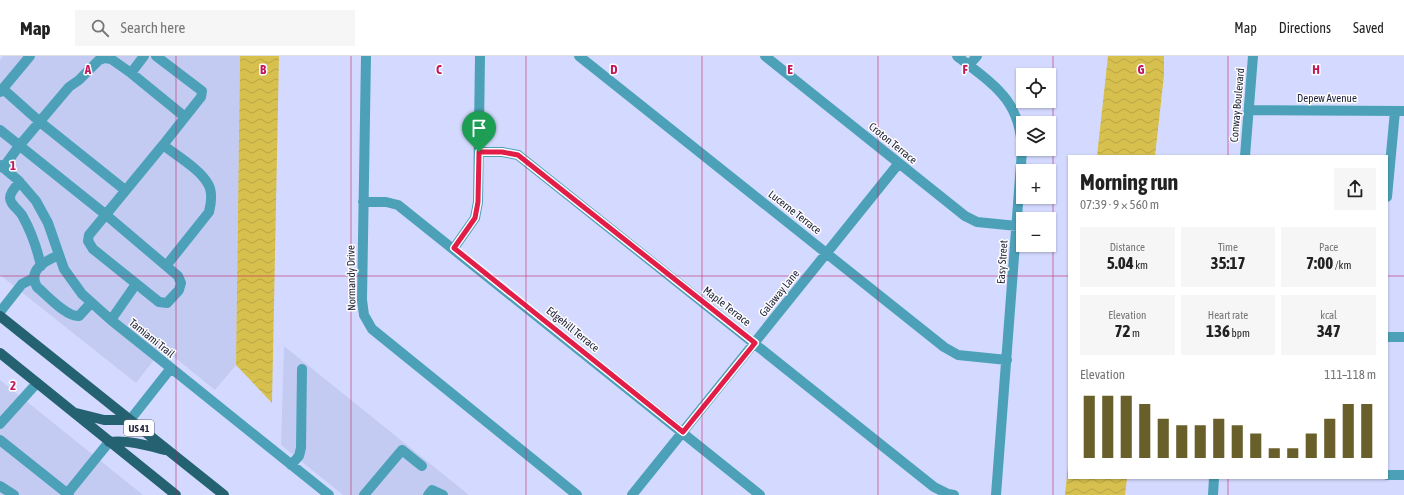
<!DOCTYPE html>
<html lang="en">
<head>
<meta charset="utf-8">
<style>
  body { margin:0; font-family:"Asap Condensed",sans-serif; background:#f6f6f6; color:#222; height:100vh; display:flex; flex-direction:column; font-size:15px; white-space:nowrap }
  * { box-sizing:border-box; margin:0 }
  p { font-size:13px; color:#767676 }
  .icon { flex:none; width:22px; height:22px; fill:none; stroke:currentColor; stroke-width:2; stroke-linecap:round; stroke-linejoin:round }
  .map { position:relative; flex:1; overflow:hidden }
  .panel { position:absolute; left:1068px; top:99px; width:320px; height:324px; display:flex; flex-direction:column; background:#fff; border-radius:0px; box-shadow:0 1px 3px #0004 }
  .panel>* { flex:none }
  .controls { position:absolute; left:1016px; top:12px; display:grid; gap:8px }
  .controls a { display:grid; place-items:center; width:40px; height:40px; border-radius:0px; background:#fff; box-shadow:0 1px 3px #0004; font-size:20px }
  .pin { position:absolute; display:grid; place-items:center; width:34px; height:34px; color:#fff; margin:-41px -17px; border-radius:50% 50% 50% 0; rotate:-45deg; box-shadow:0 0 4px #0007 }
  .pin .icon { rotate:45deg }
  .round { display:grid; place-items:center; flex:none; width:42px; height:42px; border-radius:0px; background:#f6f6f6 }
  .overview { display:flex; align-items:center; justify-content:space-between; height:68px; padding:0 12px }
  h1 { font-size:22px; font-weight:700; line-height:30px }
  .figures { display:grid; grid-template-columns:repeat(3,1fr); gap:6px; height:68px; padding:4px 12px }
  .figures div { display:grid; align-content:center; border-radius:0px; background:#f6f6f6; text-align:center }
  .figures b { font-size:17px; font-weight:700 }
  .figures small { font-size:11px; font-weight:400 }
  .figures p { font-size:11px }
  .chart { height:112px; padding:8px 12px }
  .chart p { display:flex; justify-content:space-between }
  .chart svg { width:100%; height:72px; margin-top:4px; stroke:#695f2b; stroke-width:6 }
  header { display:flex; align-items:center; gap:24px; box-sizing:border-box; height:56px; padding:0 20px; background:#fff; border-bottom:1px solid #e0e0e0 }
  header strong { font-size:19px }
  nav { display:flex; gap:22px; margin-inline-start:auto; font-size:14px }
  .search { width:280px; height:36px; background:#f6f6f6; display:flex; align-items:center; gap:10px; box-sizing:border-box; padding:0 14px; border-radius:0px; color:#767676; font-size:15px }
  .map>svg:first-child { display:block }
</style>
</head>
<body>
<header>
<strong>Map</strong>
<div class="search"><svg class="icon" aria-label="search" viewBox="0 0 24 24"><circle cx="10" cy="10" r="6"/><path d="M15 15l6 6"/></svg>Search here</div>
<nav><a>Map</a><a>Directions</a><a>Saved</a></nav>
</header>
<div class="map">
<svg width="1404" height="439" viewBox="0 0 1404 439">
  <defs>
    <pattern id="water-waves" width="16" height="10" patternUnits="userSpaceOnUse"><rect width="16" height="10" fill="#d7c04e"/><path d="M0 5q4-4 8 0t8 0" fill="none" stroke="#b8a545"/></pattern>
  </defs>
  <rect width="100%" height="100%" fill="#d4daff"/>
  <!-- built -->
  <path fill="#c4cbf2" d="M3 0H240L236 309 215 334 163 292 136 327 0 219V4Z
    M284 290 469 439H343L281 389Z
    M0 324 143 439H0Z"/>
  <!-- water -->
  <path fill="url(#water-waves)" d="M240 0H279L272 347 236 309Z
    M1108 0H1164V19L1155 100H1097Z
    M1069 401V422H1127L1125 439H1065Z"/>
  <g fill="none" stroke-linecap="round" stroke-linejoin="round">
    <!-- minor -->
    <path stroke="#4ca1b8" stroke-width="10" d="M156 0 202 35 201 41 163 89C176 99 201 114 208 128 213 136 211 148 209 156L166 210
      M366 0 362 244 364 259 372 273 577 439
      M579 0 944 291 958 299 1007 304
      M765 0 965 160 977 166 1017 170
      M957 0C994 29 1021 44 1022 95L996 439
      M969 9 977 0
      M131 17 185 61
      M3 33 40 66 125 134
      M0 36 30 0
      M1249 54 1404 55
      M0 74 105 158 178 220 181 227 179 234 167 247 159 246 93 193 88 185 89 179 163 89
      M479 96H502L518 99 934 431 948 438 954 439
      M1245 100 1253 0
      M0 109 18 124 36 145 48 167 64 213 82 238 111 264 171 312 329 439
      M3 112 19 90 69 31 79 24 99 4 105 2 111 3 131 17 144 0
      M20 126C16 130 10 136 10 142 10 148 18 153 22 159 31 175 37 192 41 210
      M1387 141 1395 55
      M363 146H386L398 149 760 439
      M454 192 475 162 478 146 480 0
      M59 199C46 205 27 213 37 231 47 239 66 261 79 260L91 247
      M0 256 22 228 34 222
      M111 264 136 228
      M1387 281H1404
      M130 364 171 312
      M0 368 37 327
      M0 384 69 439
      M291 409 299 400 301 392 302 313
      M1387 419H1404
      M0 430 14 439
      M67 438 109 386
      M364 439 402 394 422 410
      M428 439 432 434 443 439
      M632 439 899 107
      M1213 439 1214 422"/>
    <!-- major -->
    <path stroke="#246171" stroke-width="10" d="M0 260 224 439
      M0 297 176 439
      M76 357 104 364H130
      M109 386C129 384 146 389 165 394"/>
  </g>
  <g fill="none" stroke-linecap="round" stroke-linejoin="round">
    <defs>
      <path id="route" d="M479 96H502L518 99 755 287 683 376 454 192 475 162 478 146Z"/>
    </defs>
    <!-- route casing -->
    <use href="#route" stroke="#fff" stroke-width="8"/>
    <!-- route -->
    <use href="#route" stroke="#e11d48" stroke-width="5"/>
  </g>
  <!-- grid -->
  <path fill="none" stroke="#c2185b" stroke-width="1" stroke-opacity="0.55" d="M176 0V439M351 0V439M526 0V439M702 0V439M878 0V439M1053 0V439M1228 0V100M0 220H1069M1387 220H1404M1228 422V439"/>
  <g text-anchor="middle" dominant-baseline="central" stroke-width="3" stroke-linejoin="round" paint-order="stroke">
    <!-- shield labels -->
    <rect fill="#fefefe" stroke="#656676" stroke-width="1" x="124" y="364" width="30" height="16" rx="3"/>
    <g font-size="10" font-weight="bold" fill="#23253c">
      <text x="139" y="372">US 41</text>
    </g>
    <!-- street labels -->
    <g font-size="11" fill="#23253c" stroke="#fefefe">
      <text x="1327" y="42">Depew Avenue</text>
      <text transform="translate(1237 49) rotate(-85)">Conway Boulevard</text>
      <text transform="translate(893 87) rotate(39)">Croton Terrace</text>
      <text transform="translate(795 156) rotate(38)">Lucerne Terrace</text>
      <text transform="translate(1002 206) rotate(-86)">Easy Street</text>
      <text transform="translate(351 222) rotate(-91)">Normandy Drive</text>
      <text transform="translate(779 237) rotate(-51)">Galaway Lane</text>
      <text transform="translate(727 250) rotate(38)">Maple Terrace</text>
      <text transform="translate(573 273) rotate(39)">Edgehill Terrace</text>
      <text transform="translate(152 282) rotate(39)">Tamiami Trail</text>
    </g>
  </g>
  <g font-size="13" text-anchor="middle" font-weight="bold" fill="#c2185b" stroke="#fefefe" stroke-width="3" stroke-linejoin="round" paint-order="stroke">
    <text x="88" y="18">A</text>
    <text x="263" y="18">B</text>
    <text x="439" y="18">C</text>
    <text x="614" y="18">D</text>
    <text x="790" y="18">E</text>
    <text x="965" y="18">F</text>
    <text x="1141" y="18">G</text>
    <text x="1316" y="18">H</text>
    <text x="13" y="114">1</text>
    <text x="13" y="334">2</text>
  </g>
</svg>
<div class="controls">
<a><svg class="icon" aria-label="locate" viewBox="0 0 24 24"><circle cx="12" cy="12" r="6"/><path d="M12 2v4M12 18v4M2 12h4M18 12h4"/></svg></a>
<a><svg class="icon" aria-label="layers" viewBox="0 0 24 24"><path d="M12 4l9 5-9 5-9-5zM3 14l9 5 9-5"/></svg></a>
<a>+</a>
<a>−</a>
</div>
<div class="pin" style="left:479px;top:96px;background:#1e9e55"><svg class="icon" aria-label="arrive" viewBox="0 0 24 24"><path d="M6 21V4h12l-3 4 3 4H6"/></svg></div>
<section class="panel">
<div class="overview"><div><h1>Morning run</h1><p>07:39 · 9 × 560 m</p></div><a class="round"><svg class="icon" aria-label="share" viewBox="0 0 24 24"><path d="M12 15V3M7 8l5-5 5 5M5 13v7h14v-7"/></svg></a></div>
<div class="figures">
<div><p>Distance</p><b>5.04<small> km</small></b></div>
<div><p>Time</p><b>35:17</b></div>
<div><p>Pace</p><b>7:00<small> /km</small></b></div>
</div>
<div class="figures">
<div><p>Elevation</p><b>72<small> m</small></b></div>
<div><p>Heart rate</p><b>136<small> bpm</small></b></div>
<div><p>kcal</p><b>347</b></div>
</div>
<div class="chart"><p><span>Elevation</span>111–118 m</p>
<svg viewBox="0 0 160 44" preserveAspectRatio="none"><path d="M5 44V6M15 44V6M25 44V6M35 44V11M45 44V20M55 44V24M65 44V24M75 44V20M85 44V24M95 44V29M105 44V38M115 44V38M125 44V29M135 44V20M145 44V11M155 44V11"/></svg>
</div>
</section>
</div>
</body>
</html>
